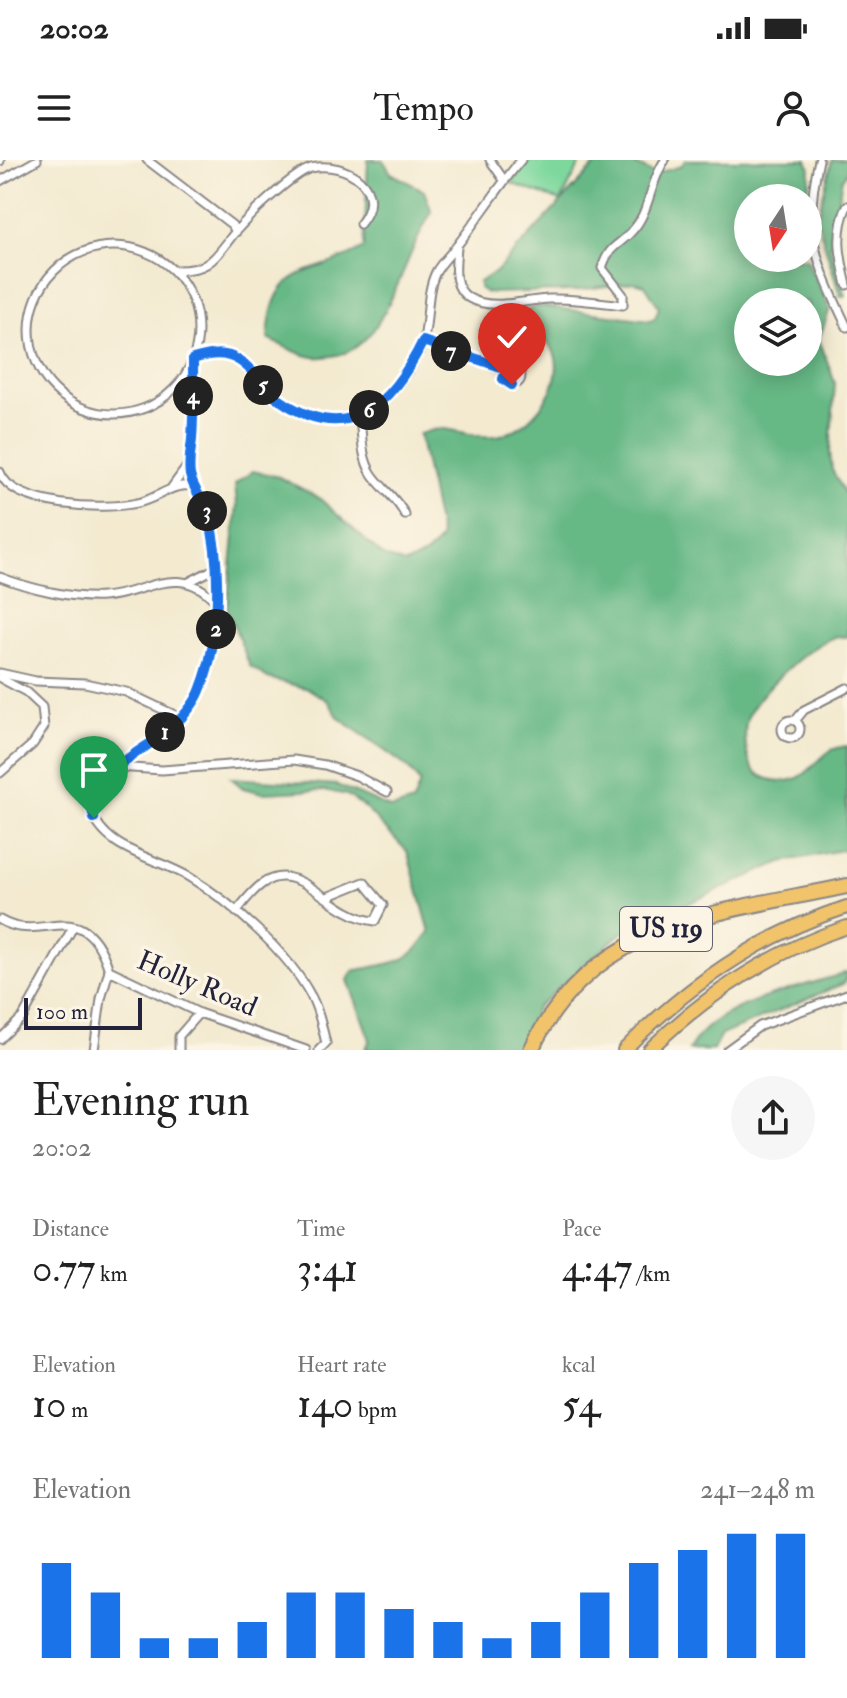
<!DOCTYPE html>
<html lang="en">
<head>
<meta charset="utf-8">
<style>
  body { margin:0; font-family:"IM FELL Double Pica",serif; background:#f6f6f6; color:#222; height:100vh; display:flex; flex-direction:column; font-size:30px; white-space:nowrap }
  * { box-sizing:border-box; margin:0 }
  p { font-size:26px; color:#767676 }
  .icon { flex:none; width:44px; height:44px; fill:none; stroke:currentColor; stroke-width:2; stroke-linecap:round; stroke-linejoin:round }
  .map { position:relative; height:890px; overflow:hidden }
  .sheet { display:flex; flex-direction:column; background:#fff; flex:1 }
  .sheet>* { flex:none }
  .needle { width:52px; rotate:192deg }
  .buttons { position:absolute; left:734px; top:24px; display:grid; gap:16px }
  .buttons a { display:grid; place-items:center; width:88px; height:88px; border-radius:50%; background:#fff; box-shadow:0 4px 20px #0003; font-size:40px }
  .scale { position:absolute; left:24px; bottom:20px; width:118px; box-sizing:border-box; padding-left:8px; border:4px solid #22223b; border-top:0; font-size:22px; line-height:28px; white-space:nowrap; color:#22223b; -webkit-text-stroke:6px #fcf5e5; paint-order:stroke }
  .pin { position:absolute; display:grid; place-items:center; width:68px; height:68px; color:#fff; margin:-82px -34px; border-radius:50% 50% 50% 0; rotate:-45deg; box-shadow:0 0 8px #0007 }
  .pin .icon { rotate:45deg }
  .km { position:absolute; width:40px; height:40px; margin:-20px; border-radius:50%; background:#222; color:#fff; font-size:22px; line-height:40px; text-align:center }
  .round { display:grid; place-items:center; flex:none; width:84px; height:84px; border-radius:42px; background:#f6f6f6 }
  .head { display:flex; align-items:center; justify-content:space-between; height:136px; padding:0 32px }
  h1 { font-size:44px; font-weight:600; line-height:60px }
  .figures { display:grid; grid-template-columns:repeat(3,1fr); gap:12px; height:136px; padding:8px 32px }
  .figures div { display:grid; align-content:center }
  .figures b { font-size:40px; font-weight:600 }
  .figures small { font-size:22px; font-weight:400 }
  .figures p { font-size:22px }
  .chart { height:224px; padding:16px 32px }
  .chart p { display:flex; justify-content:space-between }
  .chart svg { width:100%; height:144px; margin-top:8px; stroke:#1a73e8; stroke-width:6 }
  .status { display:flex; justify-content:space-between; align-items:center; height:56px; padding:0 40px; background:#fff; direction:ltr }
  .status svg { height:22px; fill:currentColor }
  header { display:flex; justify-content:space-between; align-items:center; height:104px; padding:0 32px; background:#fff; font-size:36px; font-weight:600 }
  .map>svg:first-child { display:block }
</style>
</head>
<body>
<div class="status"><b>20:02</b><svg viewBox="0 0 49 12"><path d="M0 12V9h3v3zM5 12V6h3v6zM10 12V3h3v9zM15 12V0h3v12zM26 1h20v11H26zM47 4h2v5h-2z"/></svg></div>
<header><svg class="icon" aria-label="menu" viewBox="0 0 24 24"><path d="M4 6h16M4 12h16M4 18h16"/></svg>Tempo<svg class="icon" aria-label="person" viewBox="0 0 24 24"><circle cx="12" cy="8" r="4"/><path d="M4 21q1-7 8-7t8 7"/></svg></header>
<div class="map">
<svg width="847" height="890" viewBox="0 0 847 890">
  <rect width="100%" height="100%" fill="#fcf5e5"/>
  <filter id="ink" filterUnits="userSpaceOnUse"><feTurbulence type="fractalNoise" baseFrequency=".0125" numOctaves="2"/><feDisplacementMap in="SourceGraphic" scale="16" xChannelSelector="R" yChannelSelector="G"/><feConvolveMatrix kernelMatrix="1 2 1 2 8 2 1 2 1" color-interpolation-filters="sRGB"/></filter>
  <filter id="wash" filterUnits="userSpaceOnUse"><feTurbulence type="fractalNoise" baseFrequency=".006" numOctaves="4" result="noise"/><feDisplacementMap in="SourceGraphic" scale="32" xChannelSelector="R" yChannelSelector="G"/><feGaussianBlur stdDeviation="1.8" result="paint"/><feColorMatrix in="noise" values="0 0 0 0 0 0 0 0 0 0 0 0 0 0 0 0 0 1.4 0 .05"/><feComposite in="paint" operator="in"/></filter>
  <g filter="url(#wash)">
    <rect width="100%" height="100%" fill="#f3ead0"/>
    <!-- green -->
    <path fill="#7ed89e" stroke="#507d6c" stroke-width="2" d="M530 0H582L561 41 511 23Z"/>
    <!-- forest -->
    <path fill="#66b885" stroke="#446d60" stroke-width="2" fill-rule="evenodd" d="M368 0H383L391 13 424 31 432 52C407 89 391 163 356 187 346 195 326 198 314 197 299 196 281 184 268 179 272 99 312 119 364 88Z
      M600 0 633 3 654 14 681 6 686 0H807L810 7 808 45V38H748V98H806L830 149 819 179 835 223 830 292 832 310 847 338V477C843 477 839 476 835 477 810 484 761 531 749 554 742 568 745 601 756 612 763 619 776 621 785 621 805 621 815 601 830 591 834 588 842 587 847 586V689L781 702 620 774 537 847 519 890H365L370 880 348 820 353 811C390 802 408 807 430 772L407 691 363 646 347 635 324 630 263 633 243 628 231 618 337 625 392 649 413 642 420 623 406 606 339 558 328 541 309 529 268 518 250 506 227 448 237 345 235 324 253 311 279 317 318 337 383 396 405 404 425 395 441 379 419 274C427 272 436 268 444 269 464 271 485 281 505 274 532 266 565 224 555 195 548 176 525 166 509 155L539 146 650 160 655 158 659 147 645 125 634 122 573 131 487 133 479 128V122L496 112ZM748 142H808V202H748Z
      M832 0H847V12L842 19 830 86 845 136H840L817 59Z
      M847 812 845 823 721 875 713 890H689C694 883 699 875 705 869 740 838 803 828 847 812Z"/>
  </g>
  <g filter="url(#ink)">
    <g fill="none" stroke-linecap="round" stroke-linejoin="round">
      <defs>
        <path id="minor" d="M147 0 232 65 236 72
          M490 0 504 20
          M819 0C802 72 816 102 847 167
          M0 1V0
          M0 21 37 0
          M847 46C835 73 840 97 847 125
          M30 170a84 84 0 1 1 168 0a84 84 0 1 1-168 0Z
          M457 87C456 104 451 127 469 138 491 151 525 140 549 139 573 138 599 142 623 145V135L602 108C610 83 619 87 633 70 650 51 650 21 665 0
          M173 110C212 111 214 98 236 71 250 55 292 14 311 8 347 0 389 30 360 64
          M423 181 507 209
          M503 216a9 9 0 1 1 18 0a9 9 0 1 1-18 0Z
          M360 256C362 275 361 297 372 314 382 329 397 338 405 355
          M0 312C12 348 106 350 137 343 158 339 172 322 195 326
          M172 327 188 305
          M0 417C28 428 73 439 103 437 147 434 179 400 217 443
          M189 422 214 409
          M0 513 36 521 85 523 126 532 181 558
          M0 518 26 532 42 547 44 567 33 584 0 613
          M782 569a9 9 0 1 1 18 0a9 9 0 1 1-18 0Z
          M795 561 804 550 847 528
          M117 607 162 610 294 600 325 605 357 616 387 632
          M236 752C244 742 252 731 262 724 293 702 321 738 346 751 355 756 365 760 375 761L383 745 364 722 327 737
          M0 760C43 786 84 731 109 810L199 853 306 890
          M0 879 23 857 73 767
          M94 890 101 839 109 810
          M179 890V876L199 853
          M319 890 326 883C322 867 319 850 311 836 288 792 231 742 189 717 156 697 103 691 91 649 109 588 177 584 201 530 221 483 221 404 208 355 204 341 194 329 190 316 187 304 191 291 192 279 194 253 193 226 193 199 203 196 212 193 223 194 245 199 254 218 269 232 290 251 320 265 348 260 378 256 417 207 424 178 429 157 426 132 436 112 442 101 451 94 459 83 480 56 499 26 521 0
          M727 890 760 866 847 834"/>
        <path id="primary" d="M624 890C687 826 761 774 847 747"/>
        <path id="trunk" d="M649 890C705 836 772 791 847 767"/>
        <path id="motorway" d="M531 890C593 759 722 753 847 726"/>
      </defs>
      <!-- minor casing -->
      <use href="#minor" stroke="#8a8686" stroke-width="11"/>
      <!-- primary casing -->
      <use href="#primary" stroke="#8a8686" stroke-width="16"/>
      <!-- trunk casing -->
      <use href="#trunk" stroke="#8a8686" stroke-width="16"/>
      <!-- motorway casing -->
      <use href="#motorway" stroke="#8a8686" stroke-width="18"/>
      <!-- minor -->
      <use href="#minor" stroke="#fff" stroke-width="7"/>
      <!-- primary -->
      <use href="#primary" stroke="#f1c36a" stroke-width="12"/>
      <!-- trunk -->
      <use href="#trunk" stroke="#f1c36a" stroke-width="12"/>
      <!-- motorway -->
      <use href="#motorway" stroke="#f1c36a" stroke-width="14"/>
    </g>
  </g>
  <g fill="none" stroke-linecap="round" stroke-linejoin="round" filter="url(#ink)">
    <defs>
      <path id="route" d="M94 658C81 614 149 590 172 567 184 556 196 543 201 528 220 481 222 403 208 354 204 341 193 329 190 315 188 303 191 290 192 279 194 252 193 226 193 199 210 194 224 191 240 201 256 211 265 230 280 240 349 288 392 244 423 181L507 209 503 219 512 225"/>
    </defs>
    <!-- route casing -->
    <use href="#route" stroke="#fff" stroke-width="16"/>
    <!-- route -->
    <use href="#route" stroke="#1a73e8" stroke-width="10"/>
  </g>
  <g text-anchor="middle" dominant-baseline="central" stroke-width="7" stroke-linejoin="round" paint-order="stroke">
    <!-- shield labels -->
    <rect fill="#fcf5e5" stroke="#63616e" stroke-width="2" x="620" y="747" width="92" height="44" rx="6"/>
    <g font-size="26" font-weight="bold" fill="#22223b">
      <text x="666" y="769">US 119</text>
    </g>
    <!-- street labels -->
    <g font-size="28" fill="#22223b" stroke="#fcf5e5">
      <text transform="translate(197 824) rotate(23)">Holly Road</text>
    </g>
  </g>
</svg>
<div class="buttons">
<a><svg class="needle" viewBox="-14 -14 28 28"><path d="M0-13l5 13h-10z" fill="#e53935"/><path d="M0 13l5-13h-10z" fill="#767676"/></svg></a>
<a><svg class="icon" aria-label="layers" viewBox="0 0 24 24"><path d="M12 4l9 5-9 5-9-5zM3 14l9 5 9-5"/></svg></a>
</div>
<div class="scale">100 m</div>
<div class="pin" style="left:94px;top:658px;background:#1e9e55"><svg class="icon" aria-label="arrive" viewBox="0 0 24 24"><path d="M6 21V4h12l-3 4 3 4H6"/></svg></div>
<div class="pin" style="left:512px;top:225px;background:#d93025"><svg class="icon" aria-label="check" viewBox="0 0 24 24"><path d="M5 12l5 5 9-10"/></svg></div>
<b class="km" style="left:165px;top:572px">1</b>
<b class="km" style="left:216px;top:469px">2</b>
<b class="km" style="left:207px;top:351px">3</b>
<b class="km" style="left:193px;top:236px">4</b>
<b class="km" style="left:263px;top:225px">5</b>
<b class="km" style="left:369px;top:250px">6</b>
<b class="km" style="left:451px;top:191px">7</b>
</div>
<section class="sheet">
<div class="head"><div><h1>Evening run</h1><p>20:02</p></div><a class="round"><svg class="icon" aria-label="share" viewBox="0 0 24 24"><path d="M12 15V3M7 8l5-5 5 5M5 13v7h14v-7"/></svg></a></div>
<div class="figures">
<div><p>Distance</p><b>0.77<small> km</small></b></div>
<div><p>Time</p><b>3:41</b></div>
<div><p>Pace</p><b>4:47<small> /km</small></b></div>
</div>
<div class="figures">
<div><p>Elevation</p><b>10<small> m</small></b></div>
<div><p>Heart rate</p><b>140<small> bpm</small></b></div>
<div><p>kcal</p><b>54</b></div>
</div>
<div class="chart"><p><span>Elevation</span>241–248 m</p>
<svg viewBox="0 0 160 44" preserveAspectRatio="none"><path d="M5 44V15M15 44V24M25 44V38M35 44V38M45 44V33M55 44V24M65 44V24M75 44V29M85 44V33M95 44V38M105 44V33M115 44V24M125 44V15M135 44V11M145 44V6M155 44V6"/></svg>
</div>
</section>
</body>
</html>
